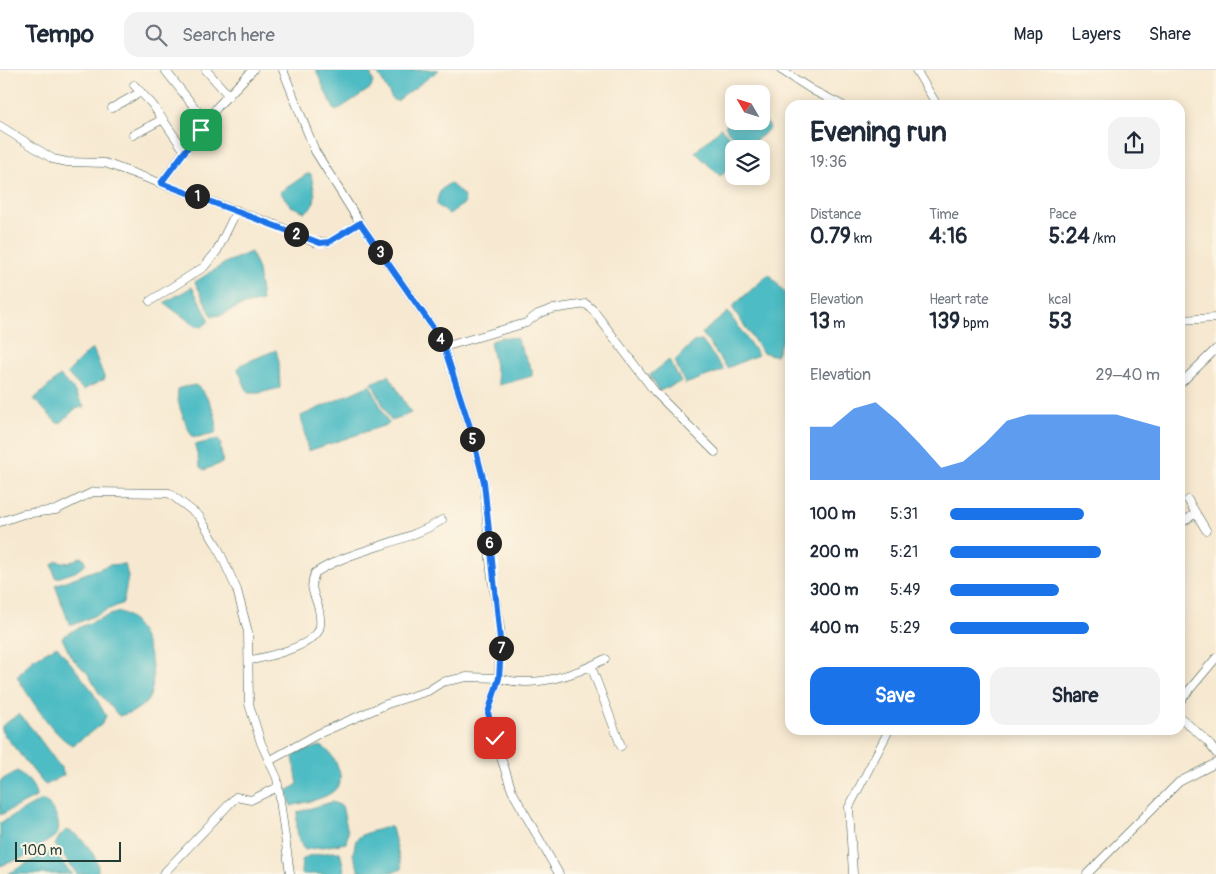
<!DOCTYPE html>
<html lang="en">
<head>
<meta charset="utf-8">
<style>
  body { margin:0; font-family:Pangolin,sans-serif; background:#f2f2f3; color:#1f2937; height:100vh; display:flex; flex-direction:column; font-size:19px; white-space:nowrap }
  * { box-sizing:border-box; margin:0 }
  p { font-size:16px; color:#747a83 }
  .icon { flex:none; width:28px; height:28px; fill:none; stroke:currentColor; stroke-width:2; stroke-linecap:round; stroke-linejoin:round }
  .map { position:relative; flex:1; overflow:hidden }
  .drawer { position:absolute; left:785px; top:30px; width:400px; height:635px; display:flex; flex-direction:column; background:#fff; border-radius:15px; box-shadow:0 2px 12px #0003 }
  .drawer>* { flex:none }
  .needle { width:32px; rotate:309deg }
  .buttons { position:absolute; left:725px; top:15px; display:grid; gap:10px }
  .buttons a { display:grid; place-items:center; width:45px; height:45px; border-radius:10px; background:#fff; box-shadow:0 2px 12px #0003; font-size:25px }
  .scale { position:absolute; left:15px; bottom:12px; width:106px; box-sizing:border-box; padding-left:5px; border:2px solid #1f3d34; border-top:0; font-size:14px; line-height:18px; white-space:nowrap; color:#1f3d34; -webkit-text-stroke:4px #fcf5e5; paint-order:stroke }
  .pin { position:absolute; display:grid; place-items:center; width:42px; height:42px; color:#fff; margin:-21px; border-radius:10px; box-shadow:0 2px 8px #0006 }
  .km { position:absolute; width:25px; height:25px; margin:-12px; border-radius:50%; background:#222; color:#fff; font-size:14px; line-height:25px; text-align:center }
  .round { display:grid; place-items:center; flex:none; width:52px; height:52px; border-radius:15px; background:#f2f2f3 }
  .summary { display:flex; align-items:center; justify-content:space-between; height:85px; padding:0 25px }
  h1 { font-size:28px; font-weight:700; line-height:38px }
  .stats { display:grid; grid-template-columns:repeat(3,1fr); gap:8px; height:85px; padding:5px 25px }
  .stats div { display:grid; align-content:center }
  .stats b { font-size:21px; font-weight:700 }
  .stats small { font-size:14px; font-weight:400 }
  .stats p { font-size:14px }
  .chart { height:140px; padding:10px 25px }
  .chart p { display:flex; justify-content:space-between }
  .chart svg { width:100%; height:90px; margin-top:5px; fill:#1a73e8; opacity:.7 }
  .primary-button { display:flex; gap:10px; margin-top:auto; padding:10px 25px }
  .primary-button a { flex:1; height:58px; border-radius:15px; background:#1a73e8; color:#fff; font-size:20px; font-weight:700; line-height:58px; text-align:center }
  .primary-button a+a { background:#f2f2f3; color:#1f2937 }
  ul { padding:0 25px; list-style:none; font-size:16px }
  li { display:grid; grid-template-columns:80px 60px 1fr; align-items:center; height:38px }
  li i { height:12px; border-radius:6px; background:#1a73e8 }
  header { display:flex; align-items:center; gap:30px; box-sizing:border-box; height:70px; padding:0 25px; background:#fff; border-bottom:1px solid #e0e1e3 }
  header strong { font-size:24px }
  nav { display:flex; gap:28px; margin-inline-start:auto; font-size:18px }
  .search { width:350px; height:45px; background:#f2f2f3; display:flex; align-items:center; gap:12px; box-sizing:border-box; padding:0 18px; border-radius:15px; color:#747a83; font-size:19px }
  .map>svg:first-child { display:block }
</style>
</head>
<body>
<header>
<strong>Tempo</strong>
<div class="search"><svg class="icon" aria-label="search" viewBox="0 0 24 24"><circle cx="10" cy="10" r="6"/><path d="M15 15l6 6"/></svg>Search here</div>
<nav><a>Map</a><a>Layers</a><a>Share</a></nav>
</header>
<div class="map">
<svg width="1216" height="804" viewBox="0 0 1216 804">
  <rect width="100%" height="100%" fill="#fcf5e5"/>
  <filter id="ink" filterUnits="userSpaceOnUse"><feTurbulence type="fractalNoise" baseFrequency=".02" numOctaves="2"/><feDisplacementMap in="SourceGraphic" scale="10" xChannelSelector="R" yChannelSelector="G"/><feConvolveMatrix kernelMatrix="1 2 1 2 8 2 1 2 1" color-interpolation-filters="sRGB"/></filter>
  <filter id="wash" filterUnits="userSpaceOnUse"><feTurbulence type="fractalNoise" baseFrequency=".0096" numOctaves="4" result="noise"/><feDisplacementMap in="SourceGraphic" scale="20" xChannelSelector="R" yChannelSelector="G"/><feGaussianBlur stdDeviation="1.12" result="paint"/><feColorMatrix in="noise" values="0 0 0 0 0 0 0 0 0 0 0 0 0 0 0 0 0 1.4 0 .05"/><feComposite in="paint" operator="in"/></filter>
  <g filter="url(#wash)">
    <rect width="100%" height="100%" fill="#f7e9d1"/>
    <!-- water -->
    <path fill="#4ebcc4" stroke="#367c7c" d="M316 0H369L373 11 371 18 336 41C332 38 319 7 316 0Z
      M376 0H439L397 31 393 30Z
      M761 46 770 57 763 65 744 78 729 63 725 56 734 49V51H761Z
      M721 58 740 79H734C734 90 731 100 720 106L695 82Z
      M307 104H311C313 118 321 133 305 142L291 136 280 122Z
      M450 113 463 125 465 133 449 144 437 135C437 124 441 118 450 113Z
      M251 182 258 200 262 231 240 236 222 245 212 246 195 212 227 192Z
      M769 204 790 229V256L784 265 776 286 762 282 732 237Z
      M192 217 208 247V252L202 257 196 256 164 233Z
      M728 242 758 285 727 298 702 263Z
      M501 267 516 268 532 300V306L499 315 490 272Z
      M702 271 724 300 685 314 675 291 693 272Z
      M93 279 105 309 83 320 67 303 88 282Z
      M276 280 279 292 280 318 259 323H248L238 299 240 295Z
      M669 290 681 312 659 321 650 305Z
      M389 305 411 343 391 351 372 313Z
      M60 306 73 319 84 337 75 339 62 352 57 353 34 329Z
      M195 315C207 321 221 351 215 363L198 367 192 366C187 357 173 327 179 318Z
      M370 315 389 354 308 381 301 346Z
      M218 369 221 374C219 382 224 386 222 393L204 400 200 397 195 375Z
      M80 487 85 489V495L75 502 57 508 55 507 52 494 57 491 69 493Z
      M125 494 128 507 123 533 73 555 69 553 55 515 109 495Z
      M120 542C146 550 162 609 147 632L133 642 119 646 99 623 88 604 71 587 62 568C67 561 110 544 120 542Z
      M57 576 91 619 106 646 101 655 73 675C55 669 27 623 17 607L33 589Z
      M19 644 33 660 61 698 64 705 46 715 43 713 2 662V656Z
      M320 676C329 679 333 687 337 695 352 727 311 730 291 736L287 721 298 714 293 687 297 683Z
      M17 701C26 707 36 716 36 727L0 745V711Z
      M40 731H44C54 738 62 753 57 765L24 787 0 796V753Z
      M332 732 342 736 348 762 346 773 305 780C297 773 295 753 298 742Z
      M389 756 392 758 402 799C392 804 371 804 359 801L353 784 356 770C364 761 378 761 389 756Z
      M66 760C80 763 99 786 98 801L96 804H77L55 775 59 767Z
      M332 782H340L345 804H301L302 790 308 786Z
      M46 783H54L72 804H8Z"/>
  </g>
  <g filter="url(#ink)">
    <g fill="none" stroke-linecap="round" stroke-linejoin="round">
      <defs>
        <path id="minor" d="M165 0 206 52
          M206 0 229 26
          M781 0 814 21 842 35
          M916 0 937 35
          M134 15 152 34 184 80
          M112 38 141 22
          M0 56 53 89 67 92 105 93 281 157 313 172H329L360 153
          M133 65 163 49
          M161 113 218 36 253 0
          M150 231 204 197 217 181 237 140
          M1180 250 1216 248
          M444 277 526 253 538 244 552 239 586 234 593 240 655 322 715 382
          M1180 314 1216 279
          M1188 430 1206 460
          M0 452 23 444 56 440 93 422 169 423 199 446 217 476 237 520 248 562 249 634 261 673 277 708 290 804
          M1180 454 1196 443
          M249 590C266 588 307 577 317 563 322 557 320 544 318 536 314 523 309 518 315 503 353 478 402 475 442 450
          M591 596 621 676
          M1180 631 1216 588
          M1180 647 1208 672 1216 683
          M269 691 318 664 387 634 428 621 442 612 467 607 499 608 500 558 491 501 484 412 470 357 444 277 434 259 360 153 315 81 283 0
          M163 804 236 727 251 730 278 717
          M559 804 512 721 490 654 488 643 499 608C533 619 575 605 605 589
          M853 804 849 737 889 660
          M1087 804 1179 712 1216 693"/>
      </defs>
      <!-- minor casing -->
      <use href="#minor" stroke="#3f574c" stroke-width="9"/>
      <!-- minor -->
      <use href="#minor" stroke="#fff" stroke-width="8"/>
    </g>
  </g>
  <g fill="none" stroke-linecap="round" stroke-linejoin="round" filter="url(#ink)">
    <defs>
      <path id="route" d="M201 60 161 113 320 173 329 172 360 153 434 259 444 277 470 357 484 412 501 579 499 608 488 643 495 668"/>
    </defs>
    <!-- route casing -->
    <use href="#route" stroke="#fff" stroke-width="10"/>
    <!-- route -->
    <use href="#route" stroke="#1a73e8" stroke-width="6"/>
  </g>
</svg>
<div class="buttons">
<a><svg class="needle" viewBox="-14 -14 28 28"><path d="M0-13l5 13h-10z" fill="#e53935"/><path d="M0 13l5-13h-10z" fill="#747a83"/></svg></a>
<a><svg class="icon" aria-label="layers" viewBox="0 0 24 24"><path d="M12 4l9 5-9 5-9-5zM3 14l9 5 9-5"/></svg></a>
</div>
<div class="scale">100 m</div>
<div class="pin" style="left:201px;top:60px;background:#1e9e55"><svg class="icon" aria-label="arrive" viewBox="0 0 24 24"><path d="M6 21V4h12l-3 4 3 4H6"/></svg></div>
<div class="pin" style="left:495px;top:668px;background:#d93025"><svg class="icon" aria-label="check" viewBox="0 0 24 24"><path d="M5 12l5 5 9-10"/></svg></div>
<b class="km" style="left:197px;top:126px">1</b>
<b class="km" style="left:296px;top:164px">2</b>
<b class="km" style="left:380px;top:182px">3</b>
<b class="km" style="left:440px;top:269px">4</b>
<b class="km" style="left:472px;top:369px">5</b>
<b class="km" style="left:489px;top:473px">6</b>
<b class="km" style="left:501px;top:578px">7</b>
<section class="drawer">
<div class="summary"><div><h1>Evening run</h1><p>19:36</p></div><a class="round"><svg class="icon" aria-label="share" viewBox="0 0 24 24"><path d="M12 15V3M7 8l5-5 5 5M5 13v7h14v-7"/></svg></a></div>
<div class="stats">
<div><p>Distance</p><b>0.79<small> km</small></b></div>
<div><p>Time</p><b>4:16</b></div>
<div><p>Pace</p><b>5:24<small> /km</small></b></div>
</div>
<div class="stats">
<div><p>Elevation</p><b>13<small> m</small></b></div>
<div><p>Heart rate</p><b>139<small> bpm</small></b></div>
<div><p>kcal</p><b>53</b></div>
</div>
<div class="chart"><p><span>Elevation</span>29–40 m</p>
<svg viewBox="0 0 160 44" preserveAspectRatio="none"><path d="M0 44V18L10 18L20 9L30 6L40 15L50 26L60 38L70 35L80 26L90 15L100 12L110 12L120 12L130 12L140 12L150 15L160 18V44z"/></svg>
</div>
<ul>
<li><b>100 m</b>5:31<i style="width:64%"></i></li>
<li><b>200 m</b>5:21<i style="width:72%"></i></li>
<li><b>300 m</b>5:49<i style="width:52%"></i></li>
<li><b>400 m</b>5:29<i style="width:66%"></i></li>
</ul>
<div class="primary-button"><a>Save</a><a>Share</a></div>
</section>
</div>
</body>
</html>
